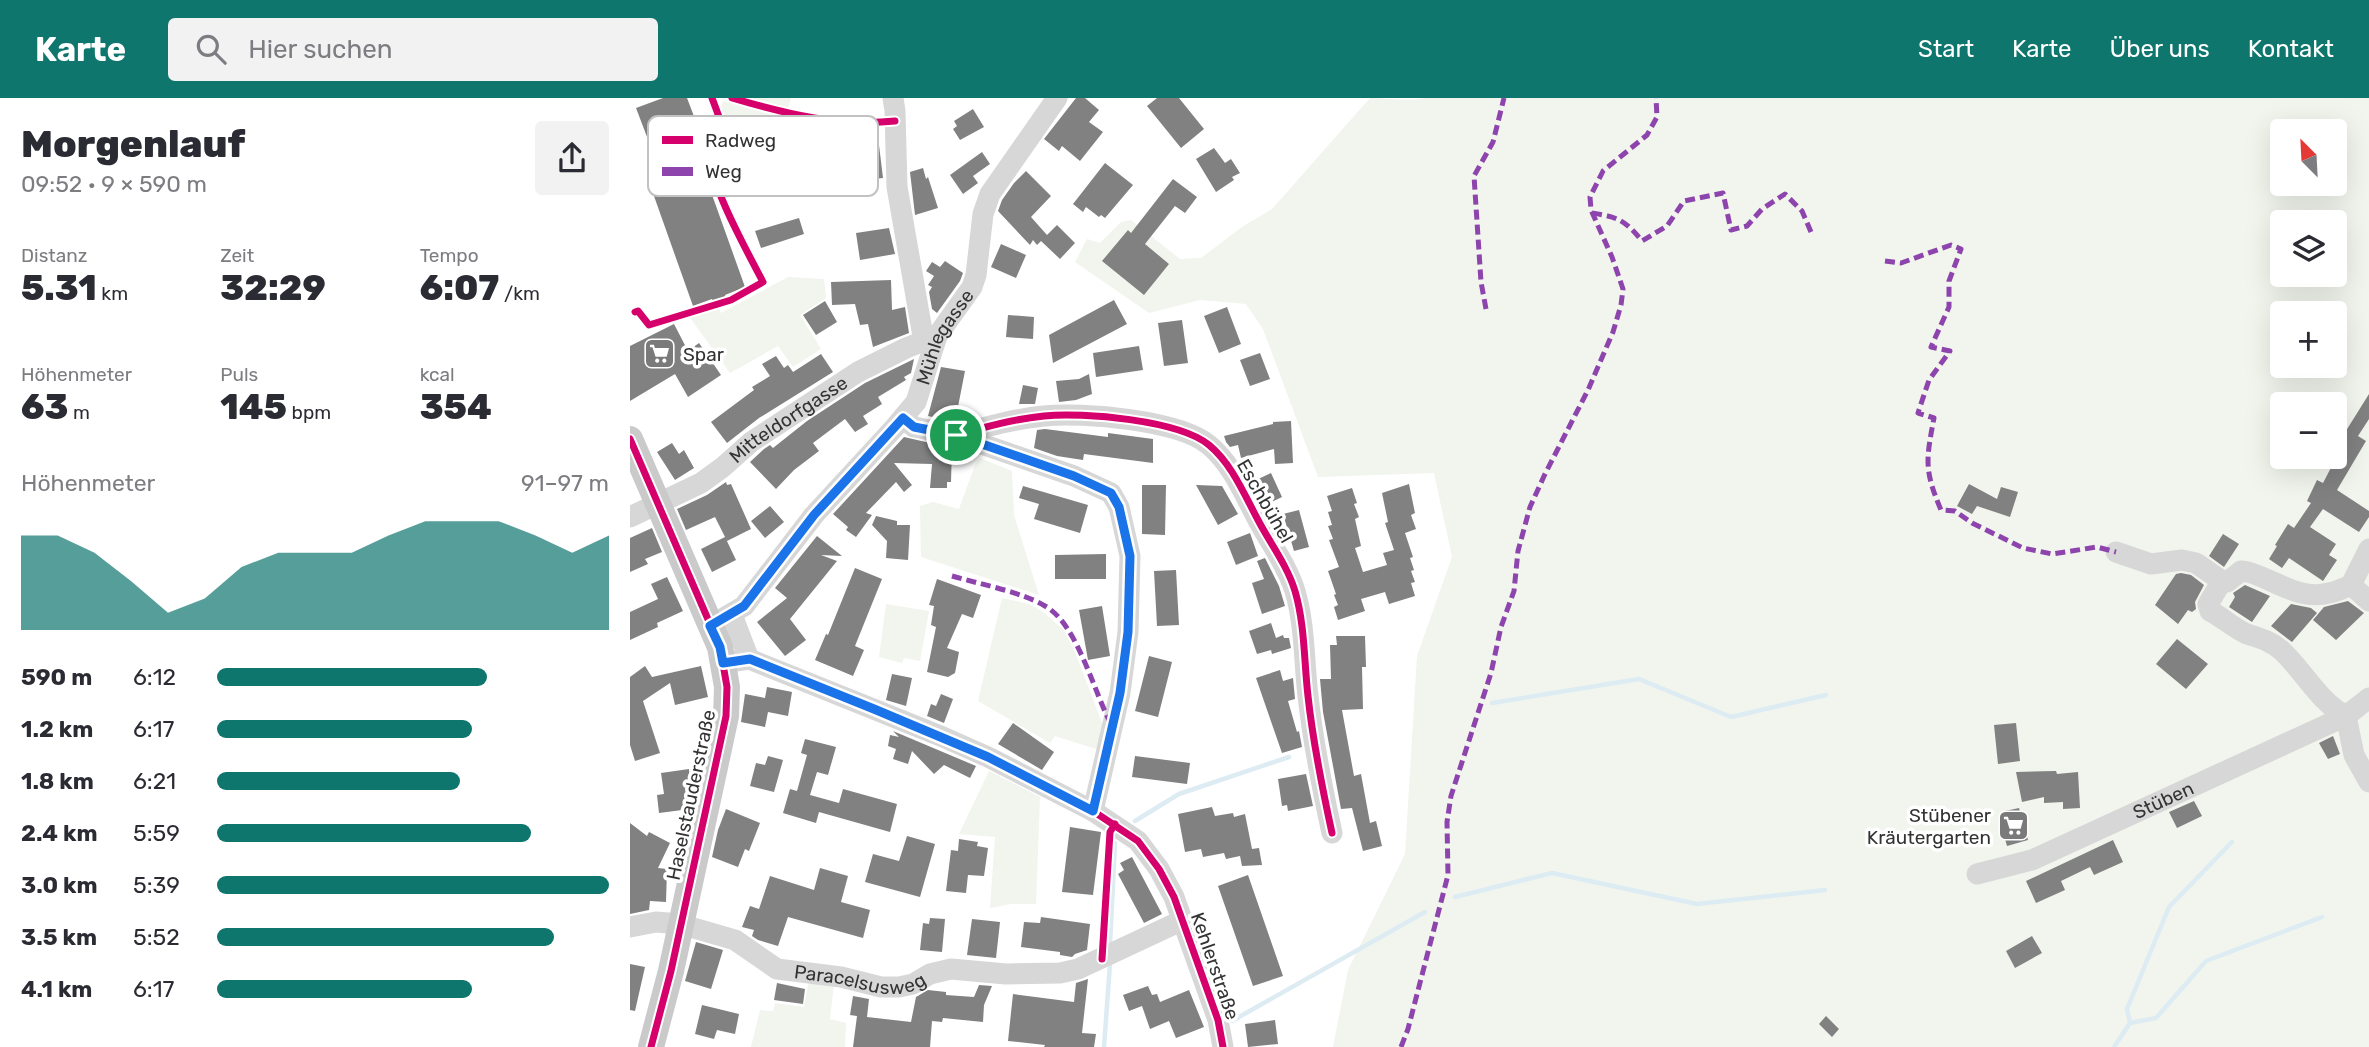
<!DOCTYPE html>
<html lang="de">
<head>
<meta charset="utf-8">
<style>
  body { margin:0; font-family:Rubik,sans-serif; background:#f2f2f3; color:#2b2b33; height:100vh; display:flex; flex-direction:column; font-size:26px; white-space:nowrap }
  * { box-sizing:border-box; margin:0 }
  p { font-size:23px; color:#7c7c81 }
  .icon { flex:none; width:38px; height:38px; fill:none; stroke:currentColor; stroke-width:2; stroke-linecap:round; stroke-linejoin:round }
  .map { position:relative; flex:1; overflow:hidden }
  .panel { display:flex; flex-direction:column; background:#fff; width:630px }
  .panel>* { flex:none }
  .needle { width:46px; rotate:336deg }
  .tools { position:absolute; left:1640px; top:21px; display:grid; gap:14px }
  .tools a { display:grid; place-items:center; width:77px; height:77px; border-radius:7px; background:#fff; box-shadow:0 7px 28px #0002; font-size:35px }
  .pin { position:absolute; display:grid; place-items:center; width:60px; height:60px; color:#fff; margin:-30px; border:4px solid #fff; border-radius:50%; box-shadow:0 2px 7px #0007 }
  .round { display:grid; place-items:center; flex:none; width:74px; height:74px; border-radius:7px; background:#f2f2f3 }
  .head { display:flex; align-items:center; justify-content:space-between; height:119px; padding:0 21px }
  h1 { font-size:38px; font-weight:800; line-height:52px }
  .figures { display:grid; grid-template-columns:repeat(3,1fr); gap:10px; height:119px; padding:7px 21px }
  .figures div { display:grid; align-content:center }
  .figures b { font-size:35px; font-weight:800 }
  .figures small { font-size:19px; font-weight:400 }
  .figures p { font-size:19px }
  .chart { height:196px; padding:14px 21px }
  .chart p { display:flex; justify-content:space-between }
  .chart svg { width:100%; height:126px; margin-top:7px; fill:#0f766e; opacity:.7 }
  ul { padding:0 21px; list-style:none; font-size:23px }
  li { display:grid; grid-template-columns:112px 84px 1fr; align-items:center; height:52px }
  li i { height:18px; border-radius:9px; background:#0f766e }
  header { display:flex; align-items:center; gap:42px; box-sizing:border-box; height:98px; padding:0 35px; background:#0f766e; color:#fff }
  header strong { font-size:33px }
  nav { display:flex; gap:38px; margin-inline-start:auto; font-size:24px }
  .search { width:490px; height:63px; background:#f2f2f3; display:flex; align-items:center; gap:18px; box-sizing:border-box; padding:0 24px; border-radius:7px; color:#7c7c81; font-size:26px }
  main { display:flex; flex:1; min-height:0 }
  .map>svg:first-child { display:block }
</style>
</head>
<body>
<header>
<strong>Karte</strong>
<div class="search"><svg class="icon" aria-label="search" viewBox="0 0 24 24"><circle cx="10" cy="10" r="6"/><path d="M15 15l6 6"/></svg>Hier suchen</div>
<nav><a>Start</a><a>Karte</a><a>Über uns</a><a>Kontakt</a></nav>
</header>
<main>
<section class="panel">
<div class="head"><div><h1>Morgenlauf</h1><p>09:52 · 9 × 590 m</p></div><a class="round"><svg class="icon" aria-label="share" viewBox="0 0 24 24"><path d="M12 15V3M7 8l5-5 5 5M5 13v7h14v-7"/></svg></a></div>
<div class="figures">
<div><p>Distanz</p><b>5.31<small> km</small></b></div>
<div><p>Zeit</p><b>32:29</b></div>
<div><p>Tempo</p><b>6:07<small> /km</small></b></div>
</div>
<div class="figures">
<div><p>Höhenmeter</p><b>63<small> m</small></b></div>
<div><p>Puls</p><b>145<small> bpm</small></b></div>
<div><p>kcal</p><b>354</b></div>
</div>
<div class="chart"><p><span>Höhenmeter</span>91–97 m</p>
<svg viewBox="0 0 160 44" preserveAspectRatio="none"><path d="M0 44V11L10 11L20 17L30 27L40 38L50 33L60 22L70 17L80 17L90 17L100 11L110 6L120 6L130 6L140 11L150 17L160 11V44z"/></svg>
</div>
<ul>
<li><b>590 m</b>6:12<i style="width:69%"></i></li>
<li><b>1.2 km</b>6:17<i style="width:65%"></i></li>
<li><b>1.8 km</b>6:21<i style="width:62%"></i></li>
<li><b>2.4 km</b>5:59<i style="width:80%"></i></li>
<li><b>3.0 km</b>5:39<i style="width:100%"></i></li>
<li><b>3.5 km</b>5:52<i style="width:86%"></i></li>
<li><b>4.1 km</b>6:17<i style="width:65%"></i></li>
</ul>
</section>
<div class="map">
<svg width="1739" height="949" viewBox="0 0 1739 949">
  <rect width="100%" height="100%" fill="#fff"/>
  <!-- green -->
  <path fill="#f1f5ed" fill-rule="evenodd" d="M120 0H161L158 11Z
    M740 0C759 0 777 4 795 0H1739V949H703L718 872 775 756 787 558 822 459 804 375 688 379 633 231 616 206 570 202 519 215 445 164 457 141 470 145 491 124 501 122 550 161 571 160 612 129 642 111ZM1652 33H1704V86H1652ZM1652 124H1704V177H1652ZM1652 215H1704V268H1652ZM1652 306H1704V359H1652Z
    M93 3 181 26 220 30 89 83V69L99 58 107 55 91 10Z
    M158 179 194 181 196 200 170 217 191 251 163 269 148 248 100 275 58 217 88 208 91 215Z
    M350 360 382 373 384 417 409 497 291 459 290 408 303 404 329 411 345 367Z
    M372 500 399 506 412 513 434 532 445 554 474 630 469 652 425 638 420 645 348 603Z
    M256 506 299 513 290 563 274 560 272 565 249 559Z
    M359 673 410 699 406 806H381L360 810 365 739 329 736Z
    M179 882 204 886 200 921 216 925 215 949H121L130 912 143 913 145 905 174 909Z"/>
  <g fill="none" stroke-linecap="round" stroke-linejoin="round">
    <!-- stream -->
    <path stroke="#ddebf3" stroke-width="4.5" d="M862 605 1009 581 1101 619 1196 597
      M505 723 549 696 659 659
      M825 799 922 775 1067 806 1195 792
      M480 848 485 745
      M602 923 795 814
      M1500 925 1526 920 1576 863 1692 819
      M474 949 480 866
      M1484 949 1500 925 1497 911 1539 809 1602 744"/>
  </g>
  <!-- building -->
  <path fill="#818181" d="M33 0H57L70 34 22 52 6 10Z
    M446 0H455L469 12 459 24 473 34 450 63 432 48 429 53 414 41Z
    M527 0H549L574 31 551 50 517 8Z
    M343 11 354 29 330 42 323 31 327 28 324 23Z
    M223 39H248L253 80 233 82 231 67 226 68Z
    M584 50 595 65 601 61 610 75 602 79 604 82 586 94 566 61Z
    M352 54 360 66 343 78 348 85 333 96 320 77Z
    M475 65 503 87 475 120 471 117 469 119 456 109 453 114 443 106Z
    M71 66 115 189 95 197 97 202 84 207 82 201 63 208 19 84 38 77 36 71 49 67 51 73Z
    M293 70 296 81 298 79 308 110 285 117 280 74Z
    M396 73 421 98 401 119 417 137 407 147 403 142 400 147 368 113 372 102 384 85Z
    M543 81 567 99 555 115 545 108 515 146 539 166 514 197 472 163 498 132 501 135Z
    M169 120 174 136 131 150 125 133Z
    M427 127 445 145 430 161 411 143Z
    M259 130 265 156 230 162 226 135Z
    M371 146 396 157 386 180 361 169Z
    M315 163 333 175 330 183 307 215 302 211 299 194 302 189 298 187 304 178 296 173 302 164 310 169Z
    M261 182 262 212 275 209 279 235 243 249 238 226 230 227 225 206 202 207 201 184Z
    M484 202 497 226 423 265 419 237Z
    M195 203 207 224 186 237 173 217Z
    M597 209 611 246 589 255 574 218Z
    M378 217 404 219 403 241 376 239Z
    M552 222 558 265 534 268 528 225Z
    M44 226 58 253 69 245 91 277 58 299 45 276 0 303V248Z
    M509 248 513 272 466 279 463 255Z
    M630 255 640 281 620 288 610 262Z
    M191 256 203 274 129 320 97 345 81 324 124 292 122 289 140 278 132 266 146 258 154 270 158 267 163 274Z
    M284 261 281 275 274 279 276 282 248 299 252 306 233 318 238 326 225 334 215 321 183 345 189 353 164 372 146 391 120 364 134 351 140 347 143 350 177 323 235 285Z
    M311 269 335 273 325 324 298 318Z
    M459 276 462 296 446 302 429 304 426 283 449 281Z
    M393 287 408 290 405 306H389Z
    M1739 296V321L1728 338 1736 343 1707 392 1739 413V419L1729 434 1693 411 1680 429 1706 446 1699 457 1707 462 1693 483 1659 460 1652 470 1639 461 1647 448 1645 447 1658 426 1664 430 1681 405 1677 403 1687 382 1693 385 1705 362 1700 360 1704 359V352Z
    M661 323 663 365 645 366 644 351 611 360 608 347 600 349 596 344 594 338 643 326V324Z
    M415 331 478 339V335L523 341V365L454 356 453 362 427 358 404 350 407 332Z
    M274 339 322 350 321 384H317V390H300L302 366 264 365 282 387 274 394 266 384 236 415 242 417 226 439 216 432 218 429 203 416Z
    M42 345 49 356 54 352 64 370 45 382 27 354Z
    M641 375 652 399 635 407 624 383Z
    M96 384 97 387 101 386 121 431 97 443 85 419 56 432 47 411 77 397Z
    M779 386 785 415 781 417 786 431 775 435 783 459 780 460 784 472 781 473 785 484 781 485 785 498 759 506 755 494 731 501 735 513 708 522 704 509 708 507 704 497 706 496 698 473 709 469 699 442 703 441 698 428 702 427 698 414 702 413 697 398 722 390 727 405 724 406 729 419 725 421 731 448 725 450 733 474 757 467 753 455 764 452 755 425 758 424 752 395Z
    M1339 386 1367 401 1371 389 1388 394 1380 419 1347 408 1342 416 1327 408Z
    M512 387H536L535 437 512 436Z
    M566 387 592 388 608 416 588 427Z
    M393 388 458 407 450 435 404 421 409 406 389 400Z
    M140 408 154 424 135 440 121 423Z
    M669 412 679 449 664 453 653 416Z
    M246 418 267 423V427H280L278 462 256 460 257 443 242 427Z
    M22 430 32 454 15 461 18 466 0 474V440Z
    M620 435 628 458 606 467 597 444Z
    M1593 436 1609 446 1594 469 1579 458Z
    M187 438 212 458 191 457 207 463 160 521 176 542 155 558 127 524 157 500 145 490Z
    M95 439 106 462 82 474 71 451Z
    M476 456V481H425V457Z
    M635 460 649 488 655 508 632 516 622 485 634 481 627 463Z
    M225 470 252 481 225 548 234 552 223 578 185 562 196 536 198 537Z
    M546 472 549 527 527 528 524 473Z
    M1551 475 1561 477 1574 487 1565 504 1566 511 1562 514 1558 512 1548 526 1525 507 1546 476Z
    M37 479 53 513 27 525 28 529 0 542V514L28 501 21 486Z
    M307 481 351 497 343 520 332 516 317 550 329 554 325 575 318 579 297 574 306 529 301 527 304 508 299 507Z
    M1615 487 1640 498 1622 524 1599 509 1605 499 1603 495Z
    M1718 503 1734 515 1706 542 1683 522 1694 509Z
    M1661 506 1681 510 1687 515 1662 544 1641 528Z
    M472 508 480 558 458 562 449 512Z
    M641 525 646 540 653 537 654 540H659L661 550 642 556 641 552 627 556 619 533Z
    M706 538H735L736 569H732L733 611 712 612 724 678 731 676 740 725 746 723 752 748 733 753 722 710 711 711 693 614 690 581H701L700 547H707Z
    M1547 541 1578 566 1556 591 1526 566Z
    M519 558 542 564 528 619 505 613Z
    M15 568 22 579 71 568 78 599 45 607 40 585 13 603 30 655 5 663 0 647V579Z
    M650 572 653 583 663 580 665 601 658 603 667 634 669 633 672 649 652 655 626 580Z
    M262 576 282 580 276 608 256 602Z
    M137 589 162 594 158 618 138 614 135 629 111 624 115 596 135 600Z
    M311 596 323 601 314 625 297 618 301 606 306 608Z
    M383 625 424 654 412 672 368 646Z
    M1386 625 1390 663 1368 666 1364 627Z
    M263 633 346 668 340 680 314 667 304 676 282 653 278 666 263 661 266 651 258 648 260 637 269 639Z
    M1703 638 1710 656 1698 661 1689 645Z
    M175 641 206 649 198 677 187 674 180 697 209 705 213 691 267 706 260 734 189 714 186 725 153 715 160 691 167 693 177 657 171 655Z
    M138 658 153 662 144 694 120 688 126 665 135 667Z
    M505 658 560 665 557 686 502 679Z
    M59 671 61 692 58 693 60 711 29 715 27 697 34 696 31 675Z
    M1426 673 1427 676 1448 674 1450 710 1433 711V704L1414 705V699L1392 704 1386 674Z
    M676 676 683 708 658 713 657 707 652 708 648 681Z
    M1564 703 1572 718 1547 730 1539 714Z
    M582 709 585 718 603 715 604 719 615 716 622 751 629 750 632 767 612 768 610 758 596 761 594 755 573 759 571 751 555 754 548 716Z
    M1389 710 1398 742 1377 748 1371 727 1379 724 1375 713Z
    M96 711 130 725 119 753 115 751 108 769 82 759 88 732Z
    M0 725 17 738 19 734 40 745 28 770 37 771 36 804 20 803 19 812 0 816Z
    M440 729 471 734 463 797 432 794Z
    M277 738 305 746 290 799 235 784 243 756 269 763Z
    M329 741 348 744 347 748 358 750 354 778 338 777 336 795 316 793 321 752 328 753Z
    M1483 742 1493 764 1464 777 1460 769 1431 783 1435 792 1406 805 1396 783Z
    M502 759 532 816 514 825 488 776 494 772 490 765Z
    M190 770 218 778 211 804 240 812 233 840 158 819 148 848 128 842 122 838 124 832 112 829 120 808 129 811 140 778 184 792Z
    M618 777 653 878 623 888 588 788Z
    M411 819 460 826 457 852 445 856 442 859 430 857V854L391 849 394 824 410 825Z
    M300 820 315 821 312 854 290 852 293 825 299 826Z
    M342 821 370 824 366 860 337 857Z
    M1402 838 1412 855 1385 870 1376 853Z
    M66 844 93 852 81 891 55 883Z
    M0 866 15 869 5 913 0 912Z
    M458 881 452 935 466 936 464 949H414L415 947 378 943 383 896 444 904 446 885Z
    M147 885 175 891 173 906 144 902Z
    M349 887 362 888 354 907 353 924 313 920 312 924 302 923 300 949H223L227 918 220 917 223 898 239 901 237 919 281 924 286 899 298 892 316 894V897L344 899Z
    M518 888 522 897 527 896 530 904 559 892 574 929 546 940 539 923 520 931 512 908 499 913 493 897Z
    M72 907 109 916 105 936 87 932 84 941 65 936Z
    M1196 918 1209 931 1202 939 1189 926Z
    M645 922 648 946 618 949 615 926Z"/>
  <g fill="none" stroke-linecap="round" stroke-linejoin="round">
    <!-- minor -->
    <g stroke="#d7d7d7" stroke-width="21">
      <path d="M263 0 265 13 267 89 294 244"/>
      <path d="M273 320 284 329 326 337 444 378 481 395 489 409 500 458 498 534 490 595 463 713"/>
      <path d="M326 337C355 329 384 321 414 318 453 314 549 322 579 347 602 366 614 396 628 422 640 445 657 467 665 493 675 527 674 564 678 598 683 645 692 689 702 735"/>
      <path id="s1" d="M0 419 71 385 93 369 121 344 228 274 276 250 307 238"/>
      <path d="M1486 454 1521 466 1552 462 1566 465 1592 483 1597 484 1611 473 1618 474C1646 482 1669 503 1699 495 1707 494 1713 490 1721 487L1739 451"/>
      <path d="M1592 483 1578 506 1580 513C1592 519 1605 531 1617 536 1630 540 1641 543 1651 552 1674 573 1688 603 1716 618"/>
      <path d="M1721 487 1739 503"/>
      <path d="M102 517 119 561"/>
      <path id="s2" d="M80 528 114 508 184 417 265 329 286 304 307 238 342 189 346 177 353 116 360 96 427 0"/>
      <path d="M93 565 119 561 313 639 358 659 463 713 508 743 529 771 544 799 588 922 593 949"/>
      <path d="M1716 618 1724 657 1739 684"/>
      <path id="s3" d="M1347 776 1402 762 1716 618 1739 600"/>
      <path id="s4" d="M0 829 26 824 50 826 105 842 147 871 211 879 251 889H269L283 886 300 876 321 871 376 876 430 875 448 871 553 822"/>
    </g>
    <!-- major -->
    <path stroke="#cacaca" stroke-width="26" d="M0 341 90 549 97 589 96 618 90 646 41 873 21 949"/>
    <!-- quiet -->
    <path stroke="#8e44ad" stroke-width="5" stroke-dasharray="10 5" stroke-linecap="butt" d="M962 115C988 119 995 122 1012 143L1037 128 1054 103 1093 95 1101 132 1117 128 1132 111 1155 96 1172 113 1181 134
      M1255 163 1271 165 1321 147 1331 151 1319 183V209L1301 249 1320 253 1299 282 1288 315 1304 320C1296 362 1294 372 1311 412L1325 413 1342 425 1393 450 1422 456 1467 449 1486 454
      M856 211 851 184 844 78 863 44 874 0
      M322 478C349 486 392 494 415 508 448 526 464 596 483 630
      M771 949 778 931 818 777 817 724 821 698 861 575 871 529 884 493 888 453 900 409 915 376 958 292 983 234 991 207 993 191 982 159 961 112 960 99 973 73 1017 37 1027 19 1026 0"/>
    <defs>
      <path id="cycleway" d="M102 0C156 16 209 29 265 23
        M5 214 8 213 19 227 101 202 133 184C123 164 76 81 84 65 87 58 95 55 101 51L82 0
        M326 337C355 329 384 321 414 318 453 314 549 322 579 347 602 366 614 396 628 422 640 445 657 467 665 493 675 527 674 564 678 598 683 645 692 689 702 735
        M0 341 90 549 97 589 96 618 90 646 41 873 21 949
        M93 565 119 561 313 639 358 659 463 713 508 743 529 771 544 799 588 922 593 949
        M472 861 480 734 485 726"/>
    </defs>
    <!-- cycleway casing -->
    <use href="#cycleway" stroke="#fff" stroke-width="11"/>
    <!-- cycleway -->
    <use href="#cycleway" stroke="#d6006c" stroke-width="7"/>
  </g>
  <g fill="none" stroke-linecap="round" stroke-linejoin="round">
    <defs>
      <path id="route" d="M273 320 284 329 326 337 444 378 481 395 489 409 500 458 498 534 490 595 463 713 358 659 244 611 120 561 93 565 90 549 80 528 114 508 184 417Z"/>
    </defs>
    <!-- route casing -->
    <use href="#route" stroke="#fff" stroke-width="14"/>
    <!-- route -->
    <use href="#route" stroke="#1a73e8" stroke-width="9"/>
  </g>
  <!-- icons -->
  <defs>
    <symbol id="supermarket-square" viewBox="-11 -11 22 22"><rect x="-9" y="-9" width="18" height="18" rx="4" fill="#7a7a7a" stroke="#fff"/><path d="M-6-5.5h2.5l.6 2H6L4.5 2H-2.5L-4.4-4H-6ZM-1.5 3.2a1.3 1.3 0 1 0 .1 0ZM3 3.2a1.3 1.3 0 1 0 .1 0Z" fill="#fff"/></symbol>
  </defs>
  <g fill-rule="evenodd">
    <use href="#supermarket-square" x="12" y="238" width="35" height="35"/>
    <use href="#supermarket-square" x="1366" y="710" width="35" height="35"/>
  </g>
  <g text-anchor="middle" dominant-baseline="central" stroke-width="7" stroke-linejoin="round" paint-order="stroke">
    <!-- street labels -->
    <g font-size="19" fill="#333" stroke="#fff">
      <text stroke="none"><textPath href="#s2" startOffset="378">Mühlegasse</textPath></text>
      <text stroke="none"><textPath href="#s1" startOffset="187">Mitteldorfgasse</textPath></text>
      <text transform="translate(635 403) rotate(60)">Eschbühel</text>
      <text transform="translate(61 697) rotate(-78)">Haselstauderstraße</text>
      <text stroke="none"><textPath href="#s3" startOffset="201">Stüben</textPath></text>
      <text transform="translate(585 868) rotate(71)">Kehlerstraße</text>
      <text stroke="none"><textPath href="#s4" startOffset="243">Paracelsusweg</textPath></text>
    </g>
    <!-- poi labels -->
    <g font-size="19" fill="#333" stroke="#fff" text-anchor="start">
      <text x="53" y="256">Spar</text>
      <text x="1361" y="717" text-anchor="end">Stübener<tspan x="1361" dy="22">Kräutergarten</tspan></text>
    </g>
  </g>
  <!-- legend -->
  <rect x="18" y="18" width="230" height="80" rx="10" fill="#fff" stroke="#c2c2c2" stroke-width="2"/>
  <rect x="32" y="38" width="31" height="8" fill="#d6006c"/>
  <rect x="32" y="69" width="31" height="9" fill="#8e44ad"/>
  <g font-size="19" fill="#333">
    <text x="75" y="49">Radweg</text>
    <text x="75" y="80">Weg</text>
  </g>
</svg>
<div class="tools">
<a><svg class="needle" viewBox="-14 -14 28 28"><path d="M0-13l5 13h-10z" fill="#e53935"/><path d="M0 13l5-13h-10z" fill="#7c7c81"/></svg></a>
<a><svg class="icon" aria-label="layers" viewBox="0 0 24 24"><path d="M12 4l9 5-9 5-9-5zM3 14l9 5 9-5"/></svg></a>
<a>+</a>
<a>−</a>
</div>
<div class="pin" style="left:326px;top:337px;background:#1e9e55"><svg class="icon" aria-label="arrive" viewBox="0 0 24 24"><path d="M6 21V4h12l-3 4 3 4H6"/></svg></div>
</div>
</main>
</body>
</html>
